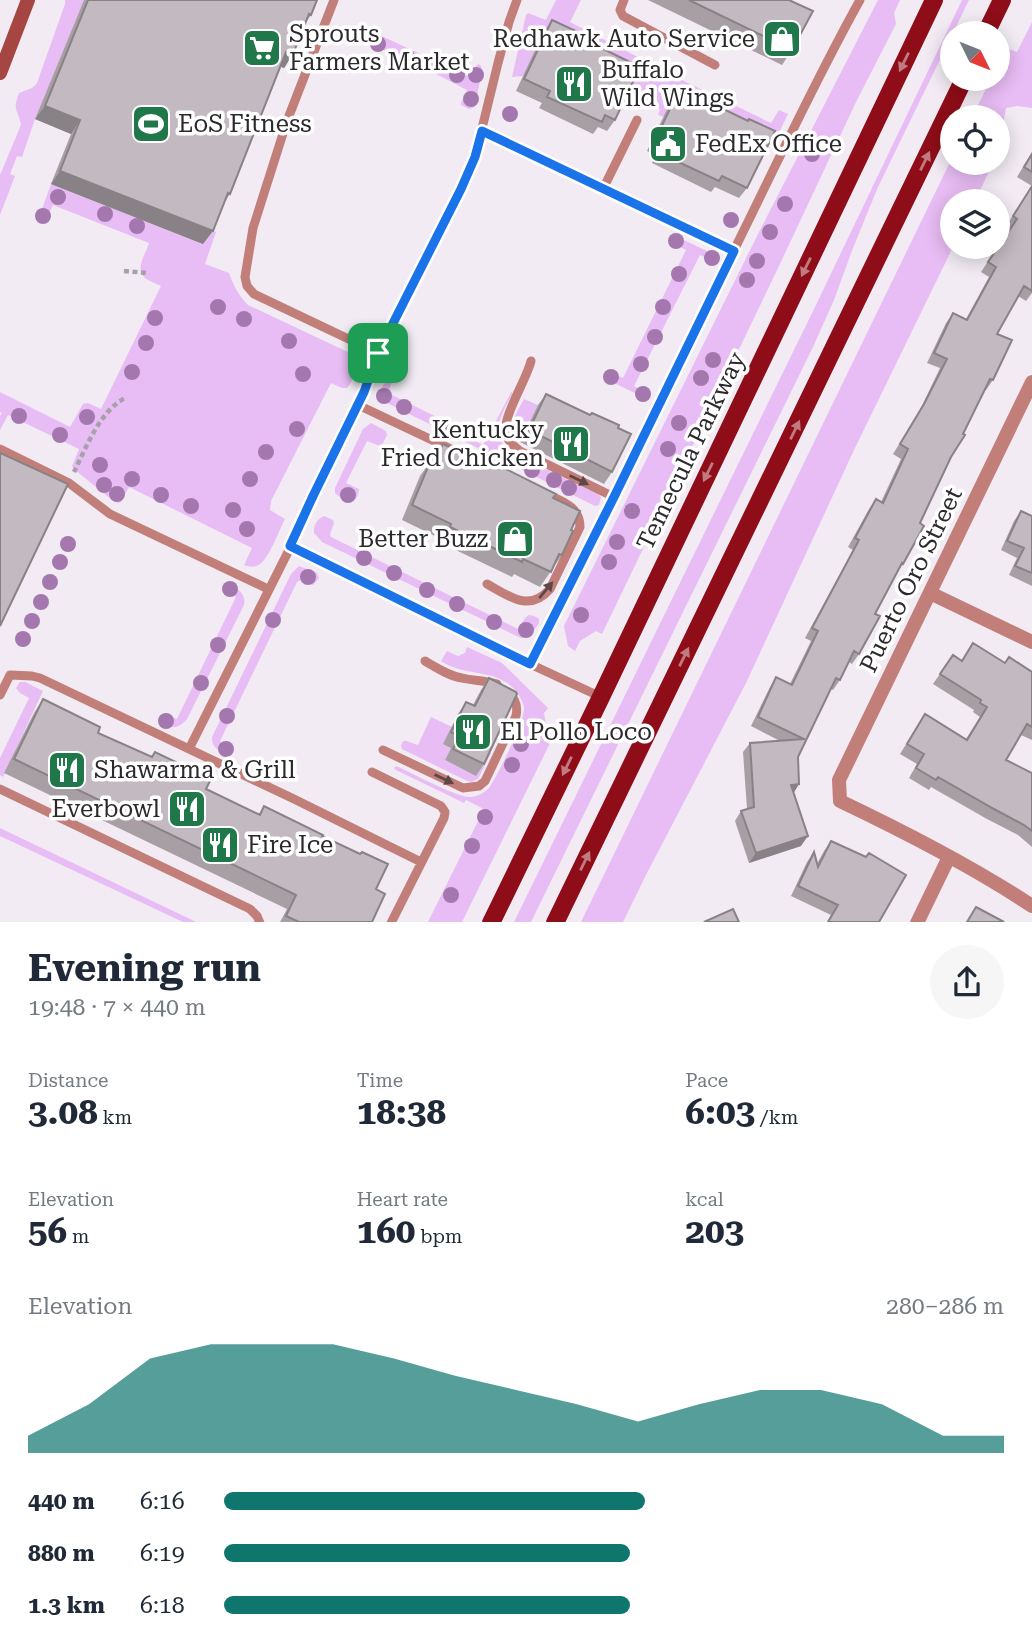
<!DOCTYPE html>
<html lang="en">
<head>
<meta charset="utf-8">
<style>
  body { margin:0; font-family:"Roboto Serif",serif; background:#f6f6f7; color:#1f2937; height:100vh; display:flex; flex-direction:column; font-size:26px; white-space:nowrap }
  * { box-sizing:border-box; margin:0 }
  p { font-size:23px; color:#747a83 }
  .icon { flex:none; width:38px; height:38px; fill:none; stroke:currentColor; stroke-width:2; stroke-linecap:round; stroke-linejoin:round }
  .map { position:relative; height:922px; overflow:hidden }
  .side { display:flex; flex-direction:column; background:#fff; flex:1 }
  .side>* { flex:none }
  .needle { width:46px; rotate:133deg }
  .tools { position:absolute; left:940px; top:21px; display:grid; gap:14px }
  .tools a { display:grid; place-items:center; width:70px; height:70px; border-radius:50%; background:#fff; box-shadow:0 4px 18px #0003; font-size:35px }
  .pin { position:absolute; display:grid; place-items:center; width:60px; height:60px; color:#fff; margin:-30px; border-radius:14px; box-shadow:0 4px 10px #0006 }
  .round { display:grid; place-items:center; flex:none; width:74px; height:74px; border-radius:37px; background:#f6f6f7 }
  .summary { display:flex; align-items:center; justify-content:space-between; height:119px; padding:0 28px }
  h1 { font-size:38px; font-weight:700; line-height:52px }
  .metrics { display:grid; grid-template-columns:repeat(3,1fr); gap:10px; height:119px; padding:7px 28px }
  .metrics div { display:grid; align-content:center }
  .metrics b { font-size:35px; font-weight:700 }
  .metrics small { font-size:19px; font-weight:400 }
  .metrics p { font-size:19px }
  .chart { height:196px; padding:14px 28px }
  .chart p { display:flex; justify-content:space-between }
  .chart svg { width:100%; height:126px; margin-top:7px; fill:#0f766e; opacity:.7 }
  ul { padding:0 28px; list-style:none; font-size:23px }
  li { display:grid; grid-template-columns:112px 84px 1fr; align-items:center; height:52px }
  li i { height:18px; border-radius:9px; background:#0f766e }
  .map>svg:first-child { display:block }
</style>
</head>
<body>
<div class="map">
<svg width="1032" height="923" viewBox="0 0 1032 923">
  <rect width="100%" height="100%" fill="#f2ebf4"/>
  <!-- green -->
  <path fill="#e8bcf4" d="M65 0H84L35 119 22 157 17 156 10 174 15 176 0 215V175L21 125C18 108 12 112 19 93L32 88 37 83 65 4Z
    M556 0H581L570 22 684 81 771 123 779 110 788 114 773 145 742 130 664 117 658 115 660 109 632 95 629 101 623 98 523 76 512 77 526 15 528 13 546 20Z
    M878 0H900L894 13 896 24 856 102 779 266 602 634 596 631 580 641 575 651 568 646 564 626 759 232Z
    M962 0H969L878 187 853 248 834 300 813 347 531 922H514L815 307Z
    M1032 22V108L1017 106 1006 108 998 152V117H972L991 79H998V65L1006 48 1017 52Z
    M373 32 470 77 477 65 479 64 481 66 482 70 475 106 473 108 469 109 461 105V103L467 90 415 63 367 43Z
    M952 158V163H993L975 201H952L953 247 854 450 746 683 646 875 623 922H581Z
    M51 184 203 244 209 229 216 232 205 264 229 273C234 286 238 295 248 305L350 353 356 358C357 369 354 380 347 388H342L331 383 271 501 270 510 285 519C279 530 270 557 260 564 255 568 250 567 244 565L252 548 129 487 121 502 118 503 112 500 75 470 72 466 79 449 8 415 0 430V416L2 413 0 412V392L70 427 83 404 88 403 101 409 161 286C156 283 148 281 144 277 135 269 146 253 149 243L53 205 45 222H39L38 220Z
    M677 237 718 256 719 259 716 262 700 255 634 386 650 395 649 398H645L606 379V374L610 372 623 378 686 250 672 242 673 238Z
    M393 373 394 376 388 393 465 431 463 435 483 445 512 391V394C501 416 488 433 511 453L598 494 601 497 599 505 595 506 377 398 389 374Z
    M524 399 538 405 520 442C506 428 516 414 524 399Z
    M371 423 386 431 387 435 382 445 380 446 367 441 346 483 359 489C357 508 344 501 335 493V488L363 429Z
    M324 516 333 520 334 523 330 534 331 537 518 629 525 618 529 615 534 616 539 619V623L531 635 521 638 322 542 314 533C313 526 317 519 324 516Z
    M299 566 317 573 319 578 313 585 301 580 297 582 220 741C223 747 231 746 234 751L229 755C220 751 211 748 212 737L291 574Z
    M228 583C237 589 246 592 244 605L187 719C177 730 171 729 159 720V717L162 714 177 719 236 597 225 591 222 588 224 584Z
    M467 647 502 663 548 708 544 713 547 731 554 735 462 922H428L484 809 466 800 464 803 396 770 394 768 396 766C410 772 458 798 470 797 477 797 484 793 489 788 497 777 524 722 524 709 524 703 519 694 515 690 496 668 464 677 441 661L447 651 458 656 465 653Z
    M20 682H25L43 691 3 777 0 775V758L29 698 20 693 16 688Z
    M431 717 452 727 451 748 445 760 475 775 488 751 491 753 478 779 471 782 465 780 402 749 401 746 403 741H406L418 745Z
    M0 828 192 920 196 922H183L0 836Z"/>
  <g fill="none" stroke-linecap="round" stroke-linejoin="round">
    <!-- path -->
    <path stroke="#a6a1a8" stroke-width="4.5" stroke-dasharray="5 3.5" stroke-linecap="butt" d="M124 271 148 273
      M74 472C87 446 100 410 127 397"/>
    <!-- lane -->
    <path stroke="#c27f79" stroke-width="9" d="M334 0 287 121 253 228 245 277 247 286 254 294 378 353
      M624 0 620 10 623 16 715 65
      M482 131 734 251
      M603 189 637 120
      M531 361C527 379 501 419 506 434 508 442 514 446 520 451L614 497
      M358 405 451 449
      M0 449 69 483 110 514 268 589
      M291 546 530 664
      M487 584C509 596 529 613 550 589L580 527C580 505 560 501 543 492
      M425 661C437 668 449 676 462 678 474 681 485 680 497 684
      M0 695 10 675 32 676 40 678 294 799 421 862
      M601 697 530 664C602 522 671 379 741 236 780 157 817 77 860 0
      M189 749 291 546 313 496 364 392 378 353 461 189 475 157 498 63 509 22 517 0
      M383 750 463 788 479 786 485 781 516 716C518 706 516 699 508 692
      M372 772 441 806 445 812 444 818 391 923
      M0 789 250 909 257 916 260 923"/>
    <!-- street -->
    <path stroke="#c27f79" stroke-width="14" d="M1032 382 839 780 840 801C905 832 972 866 1032 906
      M930 593 1032 642
      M917 923 949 857"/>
    <!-- secondary -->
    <path stroke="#a64642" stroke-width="14" d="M0 73 28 0"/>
    <!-- primary -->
    <path stroke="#8e0d18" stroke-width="18" d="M986 33 1002 0
      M491 923 601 697 934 0
      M555 923 964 79"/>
  </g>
  <!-- trees -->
  <g fill="#a478af">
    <circle cx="534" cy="35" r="8"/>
    <circle cx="378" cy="44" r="8"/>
    <circle cx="407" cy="57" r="8"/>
    <circle cx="437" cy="65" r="8"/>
    <circle cx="457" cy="75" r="8"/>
    <circle cx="476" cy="75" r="8"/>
    <circle cx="471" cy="99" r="8"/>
    <circle cx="510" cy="114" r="8"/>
    <circle cx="812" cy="154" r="8"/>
    <circle cx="58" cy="197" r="8"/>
    <circle cx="785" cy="204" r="8"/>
    <circle cx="105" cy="214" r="8"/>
    <circle cx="43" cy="216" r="8"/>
    <circle cx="731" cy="220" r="8"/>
    <circle cx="137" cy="226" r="8"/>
    <circle cx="770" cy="232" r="8"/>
    <circle cx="676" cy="241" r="8"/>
    <circle cx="712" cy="258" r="8"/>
    <circle cx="757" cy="261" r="8"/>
    <circle cx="679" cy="274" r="8"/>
    <circle cx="747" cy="280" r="8"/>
    <circle cx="218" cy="307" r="8"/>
    <circle cx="663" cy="307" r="8"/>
    <circle cx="155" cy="318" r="8"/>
    <circle cx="244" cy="319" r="8"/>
    <circle cx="655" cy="337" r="8"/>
    <circle cx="289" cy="341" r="8"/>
    <circle cx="146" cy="343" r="8"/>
    <circle cx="713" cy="360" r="8"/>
    <circle cx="641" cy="364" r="8"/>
    <circle cx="132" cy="372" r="8"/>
    <circle cx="303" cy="374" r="8"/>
    <circle cx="611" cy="377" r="8"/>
    <circle cx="701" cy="378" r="8"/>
    <circle cx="643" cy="394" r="8"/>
    <circle cx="384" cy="396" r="8"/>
    <circle cx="404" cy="407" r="8"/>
    <circle cx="19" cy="416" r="8"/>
    <circle cx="87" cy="417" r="8"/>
    <circle cx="679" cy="423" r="8"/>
    <circle cx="442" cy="425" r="8"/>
    <circle cx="297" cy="429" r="8"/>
    <circle cx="60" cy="435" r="8"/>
    <circle cx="668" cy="449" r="8"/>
    <circle cx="266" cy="452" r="8"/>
    <circle cx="100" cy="465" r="8"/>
    <circle cx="532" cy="470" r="8"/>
    <circle cx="132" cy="479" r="8"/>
    <circle cx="250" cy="479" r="8"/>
    <circle cx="554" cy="480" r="8"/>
    <circle cx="104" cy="485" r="8"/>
    <circle cx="569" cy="488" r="8"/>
    <circle cx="117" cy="494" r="8"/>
    <circle cx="161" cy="495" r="8"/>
    <circle cx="348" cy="495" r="8"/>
    <circle cx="191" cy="506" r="8"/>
    <circle cx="233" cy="510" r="8"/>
    <circle cx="632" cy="511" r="8"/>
    <circle cx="247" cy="529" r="8"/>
    <circle cx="617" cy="542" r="8"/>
    <circle cx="68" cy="544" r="8"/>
    <circle cx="364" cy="558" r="8"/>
    <circle cx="60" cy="562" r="8"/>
    <circle cx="609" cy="562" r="8"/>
    <circle cx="394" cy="573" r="8"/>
    <circle cx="308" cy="577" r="8"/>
    <circle cx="50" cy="582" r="8"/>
    <circle cx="230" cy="589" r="8"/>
    <circle cx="427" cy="590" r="8"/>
    <circle cx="41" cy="602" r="8"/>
    <circle cx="457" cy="604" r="8"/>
    <circle cx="581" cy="615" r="8"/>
    <circle cx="273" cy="620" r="8"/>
    <circle cx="32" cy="621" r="8"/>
    <circle cx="494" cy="622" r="8"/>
    <circle cx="526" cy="630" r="8"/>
    <circle cx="23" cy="639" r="8"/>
    <circle cx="218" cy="645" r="8"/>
    <circle cx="201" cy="683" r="8"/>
    <circle cx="227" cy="716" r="8"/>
    <circle cx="166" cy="721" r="8"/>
    <circle cx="521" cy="744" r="8"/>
    <circle cx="226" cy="749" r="8"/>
    <circle cx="512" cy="765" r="8"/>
    <circle cx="485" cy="817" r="8"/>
    <circle cx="472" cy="846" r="8"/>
    <circle cx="451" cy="895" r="8"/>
  </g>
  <!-- wall -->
  <path fill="#a89fa5" d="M84 0H317L311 15 305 23 293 54 284 68 281 67 230 194 223 204 203 244 51 184 71 134 35 119Z
    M648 0H789L792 50 782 65Z
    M552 20 577 36 615 120 607 131 598 127 593 134 539 108 542 103 516 91 544 31Z
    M680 88 747 188 739 198 715 187 711 192 652 163 656 155 647 151 672 99Z
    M1032 152V293L1026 301 1018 296 997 334 993 380 986 390 985 389 951 457 920 523 903 564 897 572 875 614 859 654 852 664 849 662 840 680 833 690 831 689 798 757 799 784 793 793 801 846 749 863 735 821 741 811 747 809 743 752 750 743 780 741 751 726 770 687 776 677 790 684 811 641 805 638 853 550 848 547 869 509 876 499 881 502 901 459 893 454 918 414 940 368 927 363 946 323 953 313 966 319 989 277 981 272 1010 228 1006 226 1032 186 1017 177Z
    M546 394 612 472 604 484 520 442 538 405Z
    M443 444 480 462 486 453 506 469 553 498 571 530 562 555 540 587 514 574 512 577 439 542 441 539 402 520 420 476Z
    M1021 511 1032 516V586L1009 575 1017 558 1001 550 1014 521Z
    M953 655 961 661 1005 663 1032 672V740L1021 735 1006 760 1032 773V847L1018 835 987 819 931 787 929 790 909 778 917 764 900 754 925 714 966 739 980 717 973 712 974 710 933 684Z
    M489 678 484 764 476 776 445 760 451 748 443 744 458 714 466 702 473 705 481 690Z
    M43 699 98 733 151 757 155 752 206 789 259 814 264 806 322 836 376 889 372 922H280L287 909 4 773 34 713Z
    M831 841 879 922H827L831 915 791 896 807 862 814 852 817 864 824 851Z"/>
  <!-- shaded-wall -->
  <path fill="#888286" d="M286 52 293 54 284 68 277 65Z
    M45 106 80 120 71 134 35 119Z
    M60 171 213 231 203 244 51 184Z
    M799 784 793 794 791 785Z
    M808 836 801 846 749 863 756 853Z"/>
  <!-- building -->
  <path fill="#c3b9c0" stroke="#888286" stroke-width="2" d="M88 0H317L311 15 309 14 293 54 286 52 230 194 228 193 213 231 60 171 80 120 45 106Z
    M689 0H789L813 11 792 50Z
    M552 20 578 32 577 36 640 67 615 120 605 115 602 122 547 97 550 91 524 79Z
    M680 88 748 121 749 119 775 131 747 188 722 176 719 181 659 153 663 144 655 140Z
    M1032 154V172L1024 167Z
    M1032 186V291L1024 286 997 334 1012 340 993 380 990 379 963 434 965 435 951 457 920 523 924 526 903 564 902 563 875 614 880 616 859 654 854 651 840 680 836 678 798 757 799 784 791 785 808 836 756 853 741 811 754 807 750 743 804 739 758 717 776 677 792 685 818 631 812 628 859 540 855 538 876 499 883 503 908 449 900 444 924 404 947 359 934 353 953 313 967 320 996 267 988 262 1017 219 1013 216Z
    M546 394 590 415 592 413 619 425 618 428 631 434 612 472 529 430Z
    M443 444 481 462 486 453 508 464 506 469 556 494 553 498 580 511 571 530 573 531 562 555 559 554 551 572 523 559 522 562 450 527 451 524 412 505 430 462 433 463Z
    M0 453 68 484 0 626Z
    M1021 511 1032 516V573L1015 566 1024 548 1007 541Z
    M973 643 1005 663 1009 657 1032 672V727L1027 724 1006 760 1032 773V831L1024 825 994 809 938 777 936 780 916 768 924 754 907 744 925 714 967 740 987 707 980 703 981 700 940 674 953 655 962 661Z
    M489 678 516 692 517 694 484 764 453 749 459 736 451 732 466 702 475 706Z
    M43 699 100 727 98 733 152 757 155 752 211 779 206 789 260 815 264 806 323 835 322 836 360 854 362 852 388 864 376 889 385 894 372 922H299L286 916 296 895 14 759Z
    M831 841 866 857 869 853 906 875 879 922H828L838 905 798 886 814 852 818 867Z
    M976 907 1004 922H967Z
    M733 909 739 922H704Z"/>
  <!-- one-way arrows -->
  <defs><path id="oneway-solid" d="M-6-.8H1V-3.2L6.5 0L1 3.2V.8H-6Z" transform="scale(1.75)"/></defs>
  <g fill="#c17a80">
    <use href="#oneway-solid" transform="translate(904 62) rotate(116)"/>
    <use href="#oneway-solid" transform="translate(925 161) rotate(-64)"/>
    <use href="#oneway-solid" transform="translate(806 267) rotate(116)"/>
    <use href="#oneway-solid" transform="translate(795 430) rotate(-64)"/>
    <use href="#oneway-solid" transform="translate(708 472) rotate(116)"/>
    <use href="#oneway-solid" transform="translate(684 657) rotate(-64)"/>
    <use href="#oneway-solid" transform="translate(567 766) rotate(116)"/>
    <use href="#oneway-solid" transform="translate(585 861) rotate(-64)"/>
  </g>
  <g fill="#604747">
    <use href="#oneway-solid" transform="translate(579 480) rotate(26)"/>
    <use href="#oneway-solid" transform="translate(546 590) rotate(-50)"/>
    <use href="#oneway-solid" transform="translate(444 779) rotate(26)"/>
  </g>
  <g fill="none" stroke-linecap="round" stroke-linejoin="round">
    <defs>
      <path id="route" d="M482 131 734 251 614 497 530 664 290 546 313 496 364 392 378 353 461 189 475 157Z"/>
    </defs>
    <!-- route casing -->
    <use href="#route" stroke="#fff" stroke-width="14"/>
    <!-- route -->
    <use href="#route" stroke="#1a73e8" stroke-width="9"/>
  </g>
  <!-- icons -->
  <defs>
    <symbol id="shop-square" viewBox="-11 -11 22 22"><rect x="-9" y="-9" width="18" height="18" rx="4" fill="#1f774a" stroke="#fff"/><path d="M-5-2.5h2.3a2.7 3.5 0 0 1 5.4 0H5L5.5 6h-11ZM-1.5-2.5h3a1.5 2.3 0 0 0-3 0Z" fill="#fff"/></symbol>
    <symbol id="supermarket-square" viewBox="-11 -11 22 22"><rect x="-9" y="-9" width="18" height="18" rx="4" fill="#1f774a" stroke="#fff"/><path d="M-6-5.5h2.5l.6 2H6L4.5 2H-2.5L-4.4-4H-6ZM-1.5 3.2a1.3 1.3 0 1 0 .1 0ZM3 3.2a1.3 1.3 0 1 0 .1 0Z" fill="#fff"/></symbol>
    <symbol id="restaurant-square" viewBox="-11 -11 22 22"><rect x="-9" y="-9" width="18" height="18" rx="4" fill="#1f774a" stroke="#fff"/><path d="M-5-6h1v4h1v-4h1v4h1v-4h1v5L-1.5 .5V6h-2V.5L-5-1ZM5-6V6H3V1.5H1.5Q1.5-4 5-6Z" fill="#fff"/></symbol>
    <symbol id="stadium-square" viewBox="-11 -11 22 22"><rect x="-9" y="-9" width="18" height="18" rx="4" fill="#1f774a" stroke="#fff"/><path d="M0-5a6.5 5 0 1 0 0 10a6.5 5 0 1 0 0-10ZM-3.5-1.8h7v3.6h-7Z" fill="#fff"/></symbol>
    <symbol id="civic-square" viewBox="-11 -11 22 22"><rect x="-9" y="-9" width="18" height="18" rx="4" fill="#1f774a" stroke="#fff"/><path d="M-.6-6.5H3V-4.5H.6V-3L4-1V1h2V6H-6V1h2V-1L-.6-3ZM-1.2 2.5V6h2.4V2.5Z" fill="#fff"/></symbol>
  </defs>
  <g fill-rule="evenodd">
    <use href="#shop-square" x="760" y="17" width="44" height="44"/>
    <use href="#supermarket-square" x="240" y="26" width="44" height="44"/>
    <use href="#restaurant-square" x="552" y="62" width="44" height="44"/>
    <use href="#stadium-square" x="129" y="102" width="44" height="44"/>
    <use href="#civic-square" x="646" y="122" width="44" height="44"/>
    <use href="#restaurant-square" x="549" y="422" width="44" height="44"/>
    <use href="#shop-square" x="493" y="517" width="44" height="44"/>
    <use href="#restaurant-square" x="451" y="710" width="44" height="44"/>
    <use href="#restaurant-square" x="45" y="748" width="44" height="44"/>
    <use href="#restaurant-square" x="165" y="787" width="44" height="44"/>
    <use href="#restaurant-square" x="198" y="823" width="44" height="44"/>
  </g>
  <g text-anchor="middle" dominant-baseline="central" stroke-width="7" stroke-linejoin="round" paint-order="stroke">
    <!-- poi labels -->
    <g font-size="24" fill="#2b292c" stroke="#fff" text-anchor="start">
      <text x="289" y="34">Sprouts<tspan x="289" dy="28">Farmers Market</tspan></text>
      <text x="755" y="39" text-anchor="end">Redhawk Auto Service</text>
      <text x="601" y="70">Buffalo<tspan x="601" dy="28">Wild Wings</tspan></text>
      <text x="178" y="124">EoS Fitness</text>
      <text x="695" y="144">FedEx Office</text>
      <text x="544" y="430" text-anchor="end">Kentucky<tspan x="544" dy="28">Fried Chicken</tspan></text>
      <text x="488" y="539" text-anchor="end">Better Buzz</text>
      <text x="500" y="732">El Pollo Loco</text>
      <text x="94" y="770">Shawarma &amp; Grill</text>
      <text x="160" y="809" text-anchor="end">Everbowl</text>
      <text x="247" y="845">Fire Ice</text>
    </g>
    <!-- street labels -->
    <g font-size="24" fill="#2b292c" stroke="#fff">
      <text transform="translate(691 451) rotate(-64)">Temecula Parkway</text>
      <text transform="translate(911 580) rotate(-64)">Puerto Oro Street</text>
    </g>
  </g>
</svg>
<div class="tools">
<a><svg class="needle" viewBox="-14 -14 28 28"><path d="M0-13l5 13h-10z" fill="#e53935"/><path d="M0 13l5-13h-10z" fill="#747a83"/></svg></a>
<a><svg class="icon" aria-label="locate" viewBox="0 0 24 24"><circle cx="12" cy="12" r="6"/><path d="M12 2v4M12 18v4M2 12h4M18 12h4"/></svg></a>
<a><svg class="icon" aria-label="layers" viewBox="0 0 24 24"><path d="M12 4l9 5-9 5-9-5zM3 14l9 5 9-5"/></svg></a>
</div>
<div class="pin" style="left:378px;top:353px;background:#1e9e55"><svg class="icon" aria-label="arrive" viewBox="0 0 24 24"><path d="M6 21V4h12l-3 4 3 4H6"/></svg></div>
</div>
<section class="side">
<div class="summary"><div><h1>Evening run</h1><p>19:48 · 7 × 440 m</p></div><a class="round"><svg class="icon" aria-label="share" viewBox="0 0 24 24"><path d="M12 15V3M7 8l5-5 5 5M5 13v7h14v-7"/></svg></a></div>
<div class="metrics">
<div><p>Distance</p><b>3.08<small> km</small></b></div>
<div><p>Time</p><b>18:38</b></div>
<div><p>Pace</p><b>6:03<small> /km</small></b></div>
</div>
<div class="metrics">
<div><p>Elevation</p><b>56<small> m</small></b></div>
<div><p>Heart rate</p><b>160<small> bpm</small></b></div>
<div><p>kcal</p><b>203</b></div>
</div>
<div class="chart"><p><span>Elevation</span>280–286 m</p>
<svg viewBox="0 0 160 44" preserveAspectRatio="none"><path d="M0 44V38L10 27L20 11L30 6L40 6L50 6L60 11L70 17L80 22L90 27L100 33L110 27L120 22L130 22L140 27L150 38L160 38V44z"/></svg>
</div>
<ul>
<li><b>440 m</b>6:16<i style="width:54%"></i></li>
<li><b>880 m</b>6:19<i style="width:52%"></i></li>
<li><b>1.3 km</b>6:18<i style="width:52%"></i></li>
</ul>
</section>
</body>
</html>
